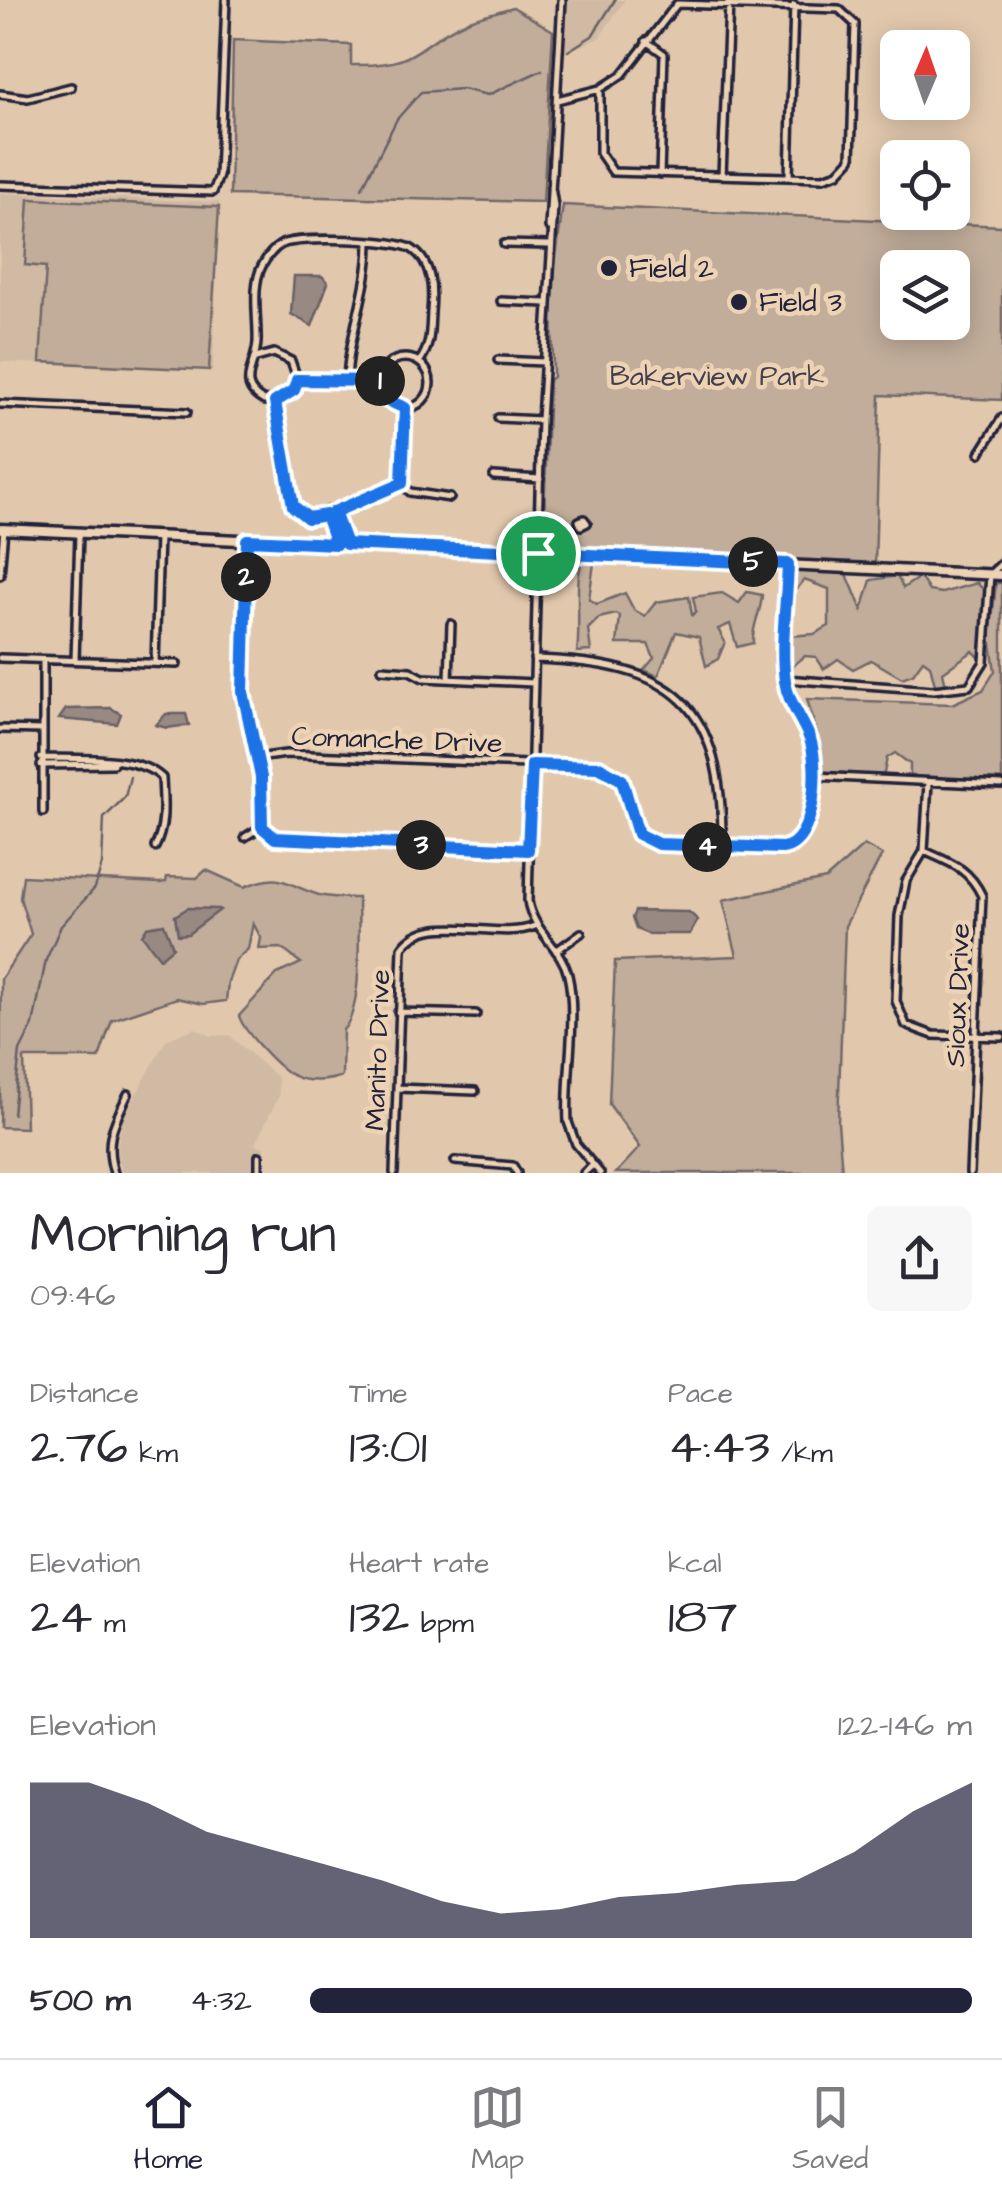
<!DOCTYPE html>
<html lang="en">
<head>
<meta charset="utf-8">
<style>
  body { margin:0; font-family:"Architects Daughter",sans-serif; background:#f7f7f7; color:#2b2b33; height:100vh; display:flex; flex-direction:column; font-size:38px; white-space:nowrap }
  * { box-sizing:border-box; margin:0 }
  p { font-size:32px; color:#7c7c81 }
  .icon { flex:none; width:55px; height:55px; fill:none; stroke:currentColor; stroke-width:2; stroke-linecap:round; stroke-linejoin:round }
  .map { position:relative; height:1173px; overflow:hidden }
  .details { display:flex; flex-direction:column; background:#fff; flex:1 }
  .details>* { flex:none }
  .needle { width:65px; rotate:2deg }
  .controls { position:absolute; left:880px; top:30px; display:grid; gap:20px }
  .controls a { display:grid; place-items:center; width:90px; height:90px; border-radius:15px; background:#fff; box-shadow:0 5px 25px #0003; font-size:50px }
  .pin { position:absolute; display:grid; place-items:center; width:85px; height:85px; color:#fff; margin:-42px; border:5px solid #fff; border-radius:50%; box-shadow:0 2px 10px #0007 }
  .km { position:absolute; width:50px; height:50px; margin:-25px; border-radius:50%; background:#222; color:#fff; font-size:28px; line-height:50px; text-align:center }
  .round { display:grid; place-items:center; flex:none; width:105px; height:105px; border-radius:15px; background:#f7f7f7 }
  .headline { display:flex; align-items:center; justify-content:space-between; height:170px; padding:0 30px }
  h1 { font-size:55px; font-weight:600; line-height:75px }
  .figures { display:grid; grid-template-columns:repeat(3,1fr); gap:15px; height:170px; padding:10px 30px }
  .figures div { display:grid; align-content:center }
  .figures b { font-size:50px; font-weight:600 }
  .figures small { font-size:28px; font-weight:400 }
  .figures p { font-size:28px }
  .chart { height:280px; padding:20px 30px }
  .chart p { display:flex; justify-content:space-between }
  .chart svg { width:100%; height:180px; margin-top:10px; fill:#22223b; opacity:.7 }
  ul { padding:0 30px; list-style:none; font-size:32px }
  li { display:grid; grid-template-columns:160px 120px 1fr; align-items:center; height:75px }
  li i { height:25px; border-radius:12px; background:#22223b }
  .tabs { display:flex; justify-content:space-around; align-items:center; height:140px; border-top:2px solid #e1e1e2; background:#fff; font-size:28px; color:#7c7c81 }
  .tabs a { display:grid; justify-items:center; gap:5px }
  .tabs .selected { color:#22223b }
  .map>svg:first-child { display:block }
</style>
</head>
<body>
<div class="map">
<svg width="1002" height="1173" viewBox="0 0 1002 1173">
  <rect width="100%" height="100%" fill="#e1c8ad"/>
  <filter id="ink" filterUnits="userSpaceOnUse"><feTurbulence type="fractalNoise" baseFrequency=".01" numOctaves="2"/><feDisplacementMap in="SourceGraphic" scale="20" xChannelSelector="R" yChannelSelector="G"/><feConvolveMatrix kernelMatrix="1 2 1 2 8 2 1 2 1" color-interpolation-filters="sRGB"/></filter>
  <g filter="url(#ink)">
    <!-- built -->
    <path fill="#d1baa3" d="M567 0H625L599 38 565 53Z
      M0 193 219 202 213 371 0 362Z
      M195 1028 211 1036 229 1035 278 1078 279 1096 255 1144 264 1147 263 1173H122L117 1150 122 1120 166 1040Z"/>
    <!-- green -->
    <path fill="#c1ad9a" stroke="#72686a" stroke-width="2.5" fill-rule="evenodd" d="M513 7 553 31 543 202 230 195 233 40 351 45V65C422 67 413 45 467 21 481 15 498 12 513 7Z
      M29 199 219 207 209 370 40 362 46 267 25 265Z
      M563 205 1002 226V400L880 395 875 565 547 548 543 544 549 380 553 377 552 287ZM898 268H952V322H898Z
      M582 561 594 563 589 599 597 604 625 593 634 610 645 616 656 602 689 597 692 615 696 612 693 597 722 593 739 603 747 592 762 595C761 614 752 623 753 643L737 647 730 624 718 629 725 642 718 659 706 666 699 637 676 632 658 676 644 670 654 658 648 644H617L620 616 616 614 599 618 588 629 591 651 577 652C581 624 574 584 582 561Z
      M794 570 846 572 862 610 871 580 897 576 903 588 920 577 929 591 942 593 977 583 985 591 980 658 973 651 943 672 947 691 937 693 930 665 923 660 913 674 902 678 871 660 853 669 838 659 824 669 816 657 805 656 789 669V636L814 634 829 626V589L804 580 797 589 792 585Z
      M996 583H1002V780L910 777V764L895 753 887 758 883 778 818 771 819 740 807 699 952 704 983 690 995 671 990 637Z
      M864 845 882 855 845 926 838 1122 842 1173H616L640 1147 609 1104 615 961 737 956 723 900 826 879Z
      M206 870 244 887C284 871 283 884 319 895 331 898 345 898 358 898 358 929 364 1009 343 1030L342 1076C330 1081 307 1083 294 1076 279 1069 244 1032 239 1016L277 974 301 963 281 948 259 949 261 938 253 923 248 949 236 960 228 982 226 1001 203 1004 177 998 112 1020 99 1058H24L26 1128 0 1127 1 979 31 934 20 898 23 876 160 883 166 882 167 877 197 878Z"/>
    <!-- water -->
    <path fill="#988982" stroke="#696066" stroke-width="2.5" d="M294 276H322L328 283 312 326 291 314Z
      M111 708 121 714 117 724 59 719 66 709Z
      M166 714H186L189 725 167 728 156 725Z
      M188 908 218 909 220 910 188 934 178 935 175 916Z
      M635 911 689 912 698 920 690 934H648L636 929 632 918Z
      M164 924 173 947 160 958 142 935 147 927Z"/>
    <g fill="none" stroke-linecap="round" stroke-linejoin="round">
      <!-- stream -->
      <path stroke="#696066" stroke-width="2.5" d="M568 51 592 36 615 0
        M362 188 397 119 421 92 462 89 488 95 542 70
        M13 1114 20 1051 33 1025 46 960 61 926 95 888 102 864 104 818 125 797 130 777"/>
      <defs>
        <path id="street" d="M646 41 664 54 660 174
          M0 94 28 98 71 87
          M557 100 600 89 622 75 677 4 839 9 855 24 851 159 838 173 823 178 613 172 600 153V89
          M722 175 729 3
          M789 177 794 5
          M0 185 213 192 219 176 226 0
          M551 187 554 206 541 420 528 901C533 932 561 946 568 975 578 1017 565 1077 568 1122L576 1144 600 1173
          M549 227 562 0
          M504 244 549 245
          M501 301 546 303
          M256 358 274 353 291 361 297 379 286 399 264 401C235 385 256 367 257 342 258 320 251 286 262 266 266 258 274 248 282 244 299 236 397 239 412 249 433 263 433 290 431 312 430 332 431 346 419 362
          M380 383a25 25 0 1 1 50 0a25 25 0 1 1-50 0Z
          M498 360 544 362
          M297 379 379 381
          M347 380C349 332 369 290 369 242
          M275 402 293 506 308 518 402 483 405 409
          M0 404 187 412
          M498 418 541 420
          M980 453 1002 418
          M494 476 540 479
          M402 483 410 492 450 498
          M334 512 346 544
          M326 515 336 544
          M584 519 587 523 581 526 579 521Z
          M247 540 243 691 261 777V827
          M0 575 4 529
          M0 658 177 664
          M534 659C674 663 724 703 722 847
          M75 660 79 533
          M155 663 159 537
          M382 669 410 671 423 678 534 683
          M449 679 451 624
          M785 679 933 690 969 686 984 662 990 574 1002 563
          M0 729 42 730
          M41 758C74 759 139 754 162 778 163 801 166 826 155 847
          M257 758 286 754 599 767 622 780 638 835 657 844 793 846C815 830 819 762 809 737 801 718 788 703 785 681 780 644 787 603 787 566
          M41 765 113 764
          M813 776 1002 785
          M928 782 924 851 906 881 899 916 896 1001 906 1025 933 1035 1002 1037
          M43 812V661
          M261 827 275 838 528 850
          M245 837 261 827
          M924 851C951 863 969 868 982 896L970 1173
          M556 951 581 933
          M398 1012 476 1014
          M397 1088 475 1091
          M455 1161 513 1166 517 1173
          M114 1173C104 1140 114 1124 128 1094
          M259 1173V1156
          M394 1173 402 948C428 909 496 942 535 926
          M584 1173 593 1165"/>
        <path id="secondary" d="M0 529 1002 575"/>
      </defs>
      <!-- street casing -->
      <use href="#street" stroke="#22223b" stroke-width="12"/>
      <!-- secondary casing -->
      <use href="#secondary" stroke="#22223b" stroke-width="15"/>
      <!-- street -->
      <use href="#street" stroke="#edd3b4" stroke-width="5"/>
      <!-- secondary -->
      <use href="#secondary" stroke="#edd3b4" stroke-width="8"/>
    </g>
  </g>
  <g fill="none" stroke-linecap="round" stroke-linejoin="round" filter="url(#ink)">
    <defs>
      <path id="route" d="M297 380 380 381 387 400 405 408 402 483 334 512 346 544 788 564C787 602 780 643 785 681 788 703 802 718 810 739 819 765 817 844 782 848L658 844 638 834 622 780 599 767 532 765 528 850 275 838 262 827 261 777 243 692 247 540 336 544 326 515 308 518 293 506 275 402 294 390Z"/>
    </defs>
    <!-- route casing -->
    <use href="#route" stroke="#fff" stroke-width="20"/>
    <!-- route -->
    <use href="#route" stroke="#1a73e8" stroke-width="12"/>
  </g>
  <!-- markers -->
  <g fill="#22223b" stroke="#edd3b4" stroke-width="4">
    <circle cx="609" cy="268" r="10"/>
    <circle cx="739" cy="302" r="10"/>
  </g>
  <g text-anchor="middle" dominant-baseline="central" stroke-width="9" stroke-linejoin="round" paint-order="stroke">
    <!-- poi labels -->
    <g font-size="28" fill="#22223b" stroke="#edd3b4" text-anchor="start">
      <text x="629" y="268">Field 2</text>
      <text x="759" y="302">Field 3</text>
    </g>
    <!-- park labels -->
    <g font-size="28" fill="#423e4e" stroke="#edd3b4">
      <text x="717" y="376">Bakerview Park</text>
    </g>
    <!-- street labels -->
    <g font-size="28" fill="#22223b" stroke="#edd3b4">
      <text transform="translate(397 740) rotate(2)">Comanche Drive</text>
      <text transform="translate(958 995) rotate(-88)">Sioux Drive</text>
      <text transform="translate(378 1050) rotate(-88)">Manito Drive</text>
    </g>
  </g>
</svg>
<div class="controls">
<a><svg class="needle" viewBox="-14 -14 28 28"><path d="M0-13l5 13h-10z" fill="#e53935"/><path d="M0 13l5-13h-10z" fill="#7c7c81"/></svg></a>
<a><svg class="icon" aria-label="locate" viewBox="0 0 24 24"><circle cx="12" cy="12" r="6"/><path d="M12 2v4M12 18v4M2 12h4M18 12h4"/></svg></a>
<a><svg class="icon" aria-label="layers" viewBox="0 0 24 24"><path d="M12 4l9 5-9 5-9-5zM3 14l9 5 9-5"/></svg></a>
</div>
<div class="pin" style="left:538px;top:553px;background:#1e9e55"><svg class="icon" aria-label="arrive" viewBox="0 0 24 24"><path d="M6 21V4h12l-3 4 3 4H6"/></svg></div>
<b class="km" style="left:380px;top:381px">1</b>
<b class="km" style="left:246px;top:577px">2</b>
<b class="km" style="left:421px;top:845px">3</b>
<b class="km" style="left:707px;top:847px">4</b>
<b class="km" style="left:753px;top:562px">5</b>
</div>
<section class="details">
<div class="headline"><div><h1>Morning run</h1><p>09:46</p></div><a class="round"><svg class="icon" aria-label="share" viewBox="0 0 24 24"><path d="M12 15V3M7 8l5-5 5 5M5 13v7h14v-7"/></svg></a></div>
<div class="figures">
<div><p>Distance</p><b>2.76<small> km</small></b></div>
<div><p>Time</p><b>13:01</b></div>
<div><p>Pace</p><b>4:43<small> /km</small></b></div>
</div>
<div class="figures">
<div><p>Elevation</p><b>24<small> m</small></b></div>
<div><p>Heart rate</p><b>132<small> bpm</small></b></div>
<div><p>kcal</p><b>187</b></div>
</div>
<div class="chart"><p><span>Elevation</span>122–146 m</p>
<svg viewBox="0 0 160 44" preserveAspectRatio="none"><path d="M0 44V6L10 6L20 11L30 18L40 22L50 26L60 30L70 35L80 38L90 37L100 34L110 33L120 31L130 30L140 23L150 13L160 6V44z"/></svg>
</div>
<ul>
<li><b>500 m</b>4:32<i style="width:100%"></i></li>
</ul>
</section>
<nav class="tabs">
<a class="selected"><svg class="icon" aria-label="home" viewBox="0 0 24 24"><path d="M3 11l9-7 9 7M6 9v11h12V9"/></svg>Home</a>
<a><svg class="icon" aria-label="map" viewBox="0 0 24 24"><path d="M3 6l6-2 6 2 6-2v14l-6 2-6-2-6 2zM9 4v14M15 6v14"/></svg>Map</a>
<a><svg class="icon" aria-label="saved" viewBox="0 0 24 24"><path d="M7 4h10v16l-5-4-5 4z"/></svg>Saved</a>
</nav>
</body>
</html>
